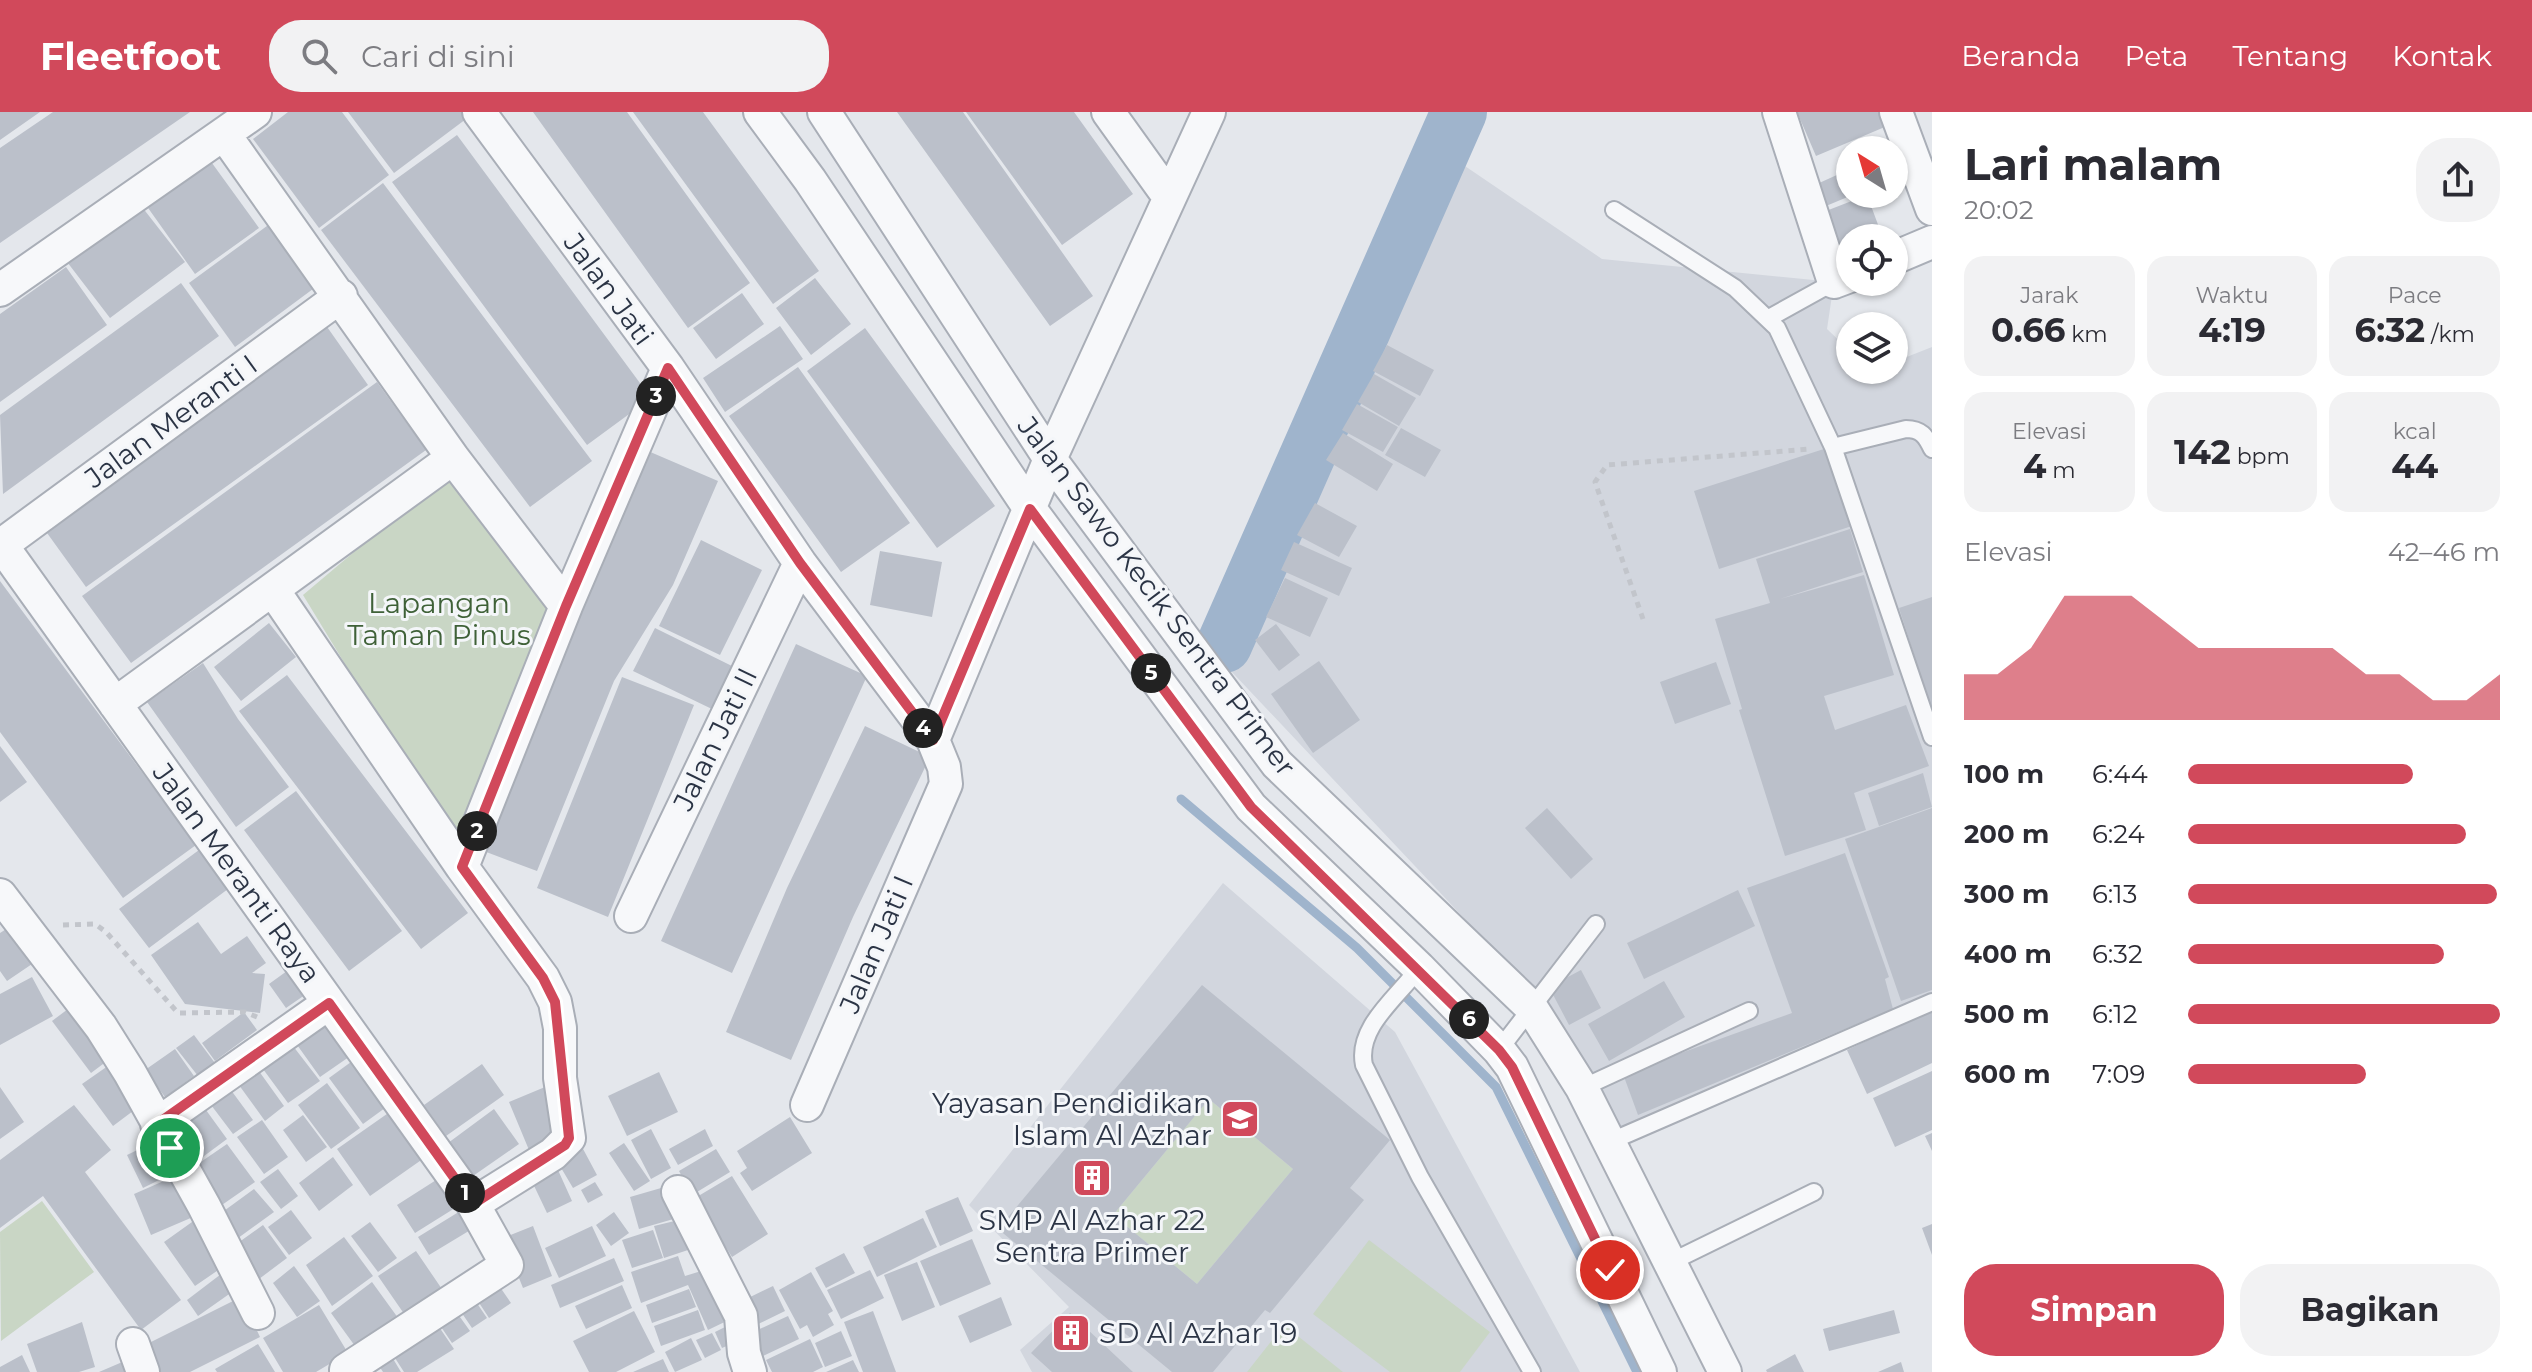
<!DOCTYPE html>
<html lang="id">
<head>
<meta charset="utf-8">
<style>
  body { margin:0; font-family:Montserrat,sans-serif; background:#f2f2f3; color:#2b2b33; height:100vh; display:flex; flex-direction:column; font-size:30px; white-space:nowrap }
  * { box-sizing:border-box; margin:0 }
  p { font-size:26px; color:#7c7c81 }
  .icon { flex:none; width:44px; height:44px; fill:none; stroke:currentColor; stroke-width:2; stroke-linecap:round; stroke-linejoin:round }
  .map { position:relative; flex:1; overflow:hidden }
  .details { display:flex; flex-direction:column; background:#fff; width:600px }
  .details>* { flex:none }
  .needle { width:52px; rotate:323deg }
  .fabs { position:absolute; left:1836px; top:24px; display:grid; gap:16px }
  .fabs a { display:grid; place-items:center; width:72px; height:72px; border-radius:50%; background:#fff; box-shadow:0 2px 6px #0004; font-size:40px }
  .pin { position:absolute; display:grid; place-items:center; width:68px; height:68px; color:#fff; margin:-34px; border:4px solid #fff; border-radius:50%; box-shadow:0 2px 8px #0007 }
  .km { position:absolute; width:40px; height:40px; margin:-20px; border-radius:50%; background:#222; color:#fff; font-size:22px; line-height:40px; text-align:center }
  .round { display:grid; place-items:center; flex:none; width:84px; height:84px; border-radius:32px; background:#f2f2f3 }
  .overview { display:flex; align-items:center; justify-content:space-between; height:136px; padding:0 32px }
  h1 { font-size:44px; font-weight:700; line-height:60px }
  .stats { display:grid; grid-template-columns:repeat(3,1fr); gap:12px; height:136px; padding:8px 32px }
  .stats div { display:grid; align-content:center; border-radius:20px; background:#f2f2f3; text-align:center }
  .stats b { font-size:34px; font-weight:700 }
  .stats small { font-size:22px; font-weight:400 }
  .stats p { font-size:22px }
  .chart { height:224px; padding:16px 32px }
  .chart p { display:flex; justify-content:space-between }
  .chart svg { width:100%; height:144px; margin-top:8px; fill:#d1495b; opacity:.7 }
  .cta { display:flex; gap:16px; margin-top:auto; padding:16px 32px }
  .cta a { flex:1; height:92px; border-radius:32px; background:#d1495b; color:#fff; font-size:32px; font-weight:700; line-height:92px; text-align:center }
  .cta a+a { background:#f2f2f3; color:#2b2b33 }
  ul { padding:0 32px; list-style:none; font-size:26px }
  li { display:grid; grid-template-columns:128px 96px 1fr; align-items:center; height:60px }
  li i { height:20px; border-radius:10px; background:#d1495b }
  header { display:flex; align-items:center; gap:48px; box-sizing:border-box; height:112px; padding:0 40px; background:#d1495b; color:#fff }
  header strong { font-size:38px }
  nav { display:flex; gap:44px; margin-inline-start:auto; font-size:28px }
  .search { width:560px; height:72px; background:#f2f2f3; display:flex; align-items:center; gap:20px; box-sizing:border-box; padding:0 28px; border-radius:32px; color:#7c7c81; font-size:30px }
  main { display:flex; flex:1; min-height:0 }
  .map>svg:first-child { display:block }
</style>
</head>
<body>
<header>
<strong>Fleetfoot</strong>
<div class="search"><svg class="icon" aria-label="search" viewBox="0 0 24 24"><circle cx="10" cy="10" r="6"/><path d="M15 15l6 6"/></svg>Cari di sini</div>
<nav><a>Beranda</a><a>Peta</a><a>Tentang</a><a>Kontak</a></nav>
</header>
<main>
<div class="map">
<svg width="1932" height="1260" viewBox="0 0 1932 1260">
  <rect width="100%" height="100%" fill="#e4e7ec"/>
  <!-- built -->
  <path fill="#d2d6de" d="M1459 50 1602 147 1834 170 1827 217 1850 239V258H1894V250L1932 235V887L1621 1015 1547 894 1231 559Z
    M1223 771 1395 920 1580 1260H1032L1020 1238 1069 1195 969 1093Z"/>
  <!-- green -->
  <path fill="#c9d6c5" d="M450 359 561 491 466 751 303 483Z
    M1209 987 1293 1057 1197 1172 1113 1103Z
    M42 1089 94 1160 1 1229 0 1120Z
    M1369 1128 1490 1220 1460 1260H1390L1313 1202Z
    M1284 1213 1343 1260H1247Z"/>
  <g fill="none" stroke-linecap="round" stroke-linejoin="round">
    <!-- stream -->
    <path stroke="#9fb4cc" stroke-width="9" d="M1181 687 1357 836 1496 975 1637 1260"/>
    <!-- river -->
    <path stroke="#9fb4cc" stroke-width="56" d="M1224 533 1459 0"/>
  </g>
  <!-- building -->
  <path fill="#bbc0ca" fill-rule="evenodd" d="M0 0H40L0 28Z
    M53 0H190L0 131V36Z
    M288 0H342L389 63 319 116 253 27Z
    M348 0H461L466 7 394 61Z
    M533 0H627L750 171 688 216Z
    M633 0H703L819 159 773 192Z
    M897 0H963L1093 184 1050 214Z
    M966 0H1074L1133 82 1062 133Z
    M1797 0H1895L1899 9 1816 44Z
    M457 23 651 286 587 333 392 70Z
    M204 40 259 116 195 162 141 86Z
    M1850 57V84L1826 94 1817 72Z
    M383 71 592 349 530 395 321 118Z
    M1867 83 1883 126H1850V146L1845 148 1826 99Z
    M135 86 185 150 110 206 61 142Z
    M271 111 317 174 235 235 189 171Z
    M66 155 107 213 0 290V202Z
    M815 166 851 212 811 243 776 196Z
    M181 171 219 224 3 382 0 303Z
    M742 181 764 212 716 247 693 216Z
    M325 212 368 273 86 475 42 414Z
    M780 214 803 247 725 300 703 266Z
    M865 216 995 394 937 436 807 259Z
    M1387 233 1434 258 1420 284 1373 259Z
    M798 255 910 411 841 460 729 304Z
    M1374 262 1416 286 1399 314 1358 290Z
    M377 270 426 338 131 551 82 484Z
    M1357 292 1398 315 1383 340 1342 318Z
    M1401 316 1441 338 1425 365 1385 343Z
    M1343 321 1393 352 1377 379 1326 348Z
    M641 336 718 369 673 473 614 569 537 759 481 738Z
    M1827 336 1852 414 1719 457 1694 379Z
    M1315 391 1357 414 1339 445 1297 423Z
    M1850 417 1863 460 1780 487 1864 463 1894 563 1824 584 1835 618 1906 593 1929 654 1854 681 1866 718 1785 744 1739 598 1742 597 1715 507 1770 491 1756 447Z
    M701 428 762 458 720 543 659 514Z
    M1294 430 1352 456 1339 484 1281 458Z
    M880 439 942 450 932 505 870 493Z
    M1285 466 1328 486 1310 525 1266 505Z
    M0 469 196 733 123 786 0 620Z
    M1932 485V596H1931L1899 496Z
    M269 511 296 545 241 589 214 555Z
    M1276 512 1300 543 1279 559 1255 528Z
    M655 516 736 556 714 598 633 559Z
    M796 532 867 564 732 861 661 829Z
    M1319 549 1360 608 1313 641 1271 582Z
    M1716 550 1731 592 1675 612 1660 570Z
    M203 551 238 607 289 675 236 715 147 590Z
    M287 563 468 801 421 837 239 599Z
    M622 565 694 593 608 805 537 776Z
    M865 614 930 645 853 805 791 948 726 920 787 776Z
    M0 634 27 670 0 690Z
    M1923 661 1932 695 1879 714 1868 681Z
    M296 679 402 819 349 859 244 718Z
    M1547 696 1593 747 1571 767 1525 716Z
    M1932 696V878L1901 889 1845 727Z
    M199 738 228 777 149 836 119 797Z
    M1845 741 1889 865 1885 867 1893 897 1638 1003 1623 962 1792 901 1747 776Z
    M1738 778 1755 814 1644 867 1627 831Z
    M198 810 221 842 247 824 266 851 252 861 265 862 260 901 185 892 151 843Z
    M11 814 35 850 7 869 0 859V821Z
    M298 851 315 876 286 896 269 872Z
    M1581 858 1601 896 1569 913 1549 875Z
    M32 865 53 904 0 933V882Z
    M1664 869 1685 905 1609 949 1588 912Z
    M1202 873 1390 1028 1350 1076 1364 1088 1270 1201 1265 1198 1213 1260H1172L998 1117ZM1209 987 1293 1057 1197 1172 1113 1103Z
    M76 891 115 943 91 961 52 909Z
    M1932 898V951L1867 982 1847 938Z
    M244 900 257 918 215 949 202 931Z
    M334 903 359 938 320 965 295 930Z
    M194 923 215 951 198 964 176 936Z
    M293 934 320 969 288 991 263 957Z
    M175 937 194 964 165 985 145 958Z
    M362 942 396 988 363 1012 329 966Z
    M115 949 145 990 113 1014 82 972Z
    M482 952 504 983 446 1024 424 993Z
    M256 955 284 994 265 1009 236 969Z
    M1932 959V1018L1895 1035 1873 986Z
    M659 960 678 1000 627 1024 608 984Z
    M225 970 253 1008 233 1022 205 985Z
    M327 971 360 1016 331 1037 298 993Z
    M0 975 24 1010 0 1027Z
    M545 975 565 1023 529 1038 509 990Z
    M198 987 227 1027 196 1050 166 1010Z
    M74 993 111 1038 85 1060 181 1188 141 1218 43 1084 0 1116V1048Z
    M394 997 427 1044 370 1084 337 1037Z
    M494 997 519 1032 473 1064 448 1031Z
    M303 1003 327 1035 306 1050 283 1018Z
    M790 1005 812 1041 752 1079 740 1061 747 1056 737 1039Z
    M262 1008 288 1045 264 1062 237 1025Z
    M651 1017 671 1056 651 1067 631 1028Z
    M705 1017 713 1034 678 1053 669 1037Z
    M1932 1021V1039L1925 1024Z
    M160 1027 179 1058 143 1076 127 1043Z
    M624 1031 650 1069 634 1079 609 1041Z
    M227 1032 255 1070 219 1095 192 1056Z
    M582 1035 597 1063 573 1076 557 1049Z
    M716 1037 730 1060 692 1083 679 1059Z
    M333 1045 353 1073 319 1099 299 1071Z
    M553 1047 572 1089 547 1101 527 1059Z
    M278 1057 298 1084 281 1097 260 1070Z
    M182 1061 200 1102 151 1123 134 1082Z
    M444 1063 463 1091 415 1121 397 1093Z
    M732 1064 768 1122 732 1145 695 1086Z
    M595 1070 603 1083 588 1091 581 1078Z
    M668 1074 677 1106 639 1117 630 1085Z
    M254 1077 274 1100 234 1129 217 1104Z
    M958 1085 973 1119 940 1134 925 1099Z
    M470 1093 482 1111 429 1143 418 1125Z
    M291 1098 312 1126 289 1143 268 1115Z
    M614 1100 629 1121 611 1134 596 1113Z
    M199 1105 230 1150 195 1174 164 1130Z
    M687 1106 697 1135 664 1146 654 1114Z
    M923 1106 937 1135 877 1165 863 1135Z
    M370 1110 397 1146 378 1160 351 1124Z
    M1932 1112V1143L1922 1116Z
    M263 1113 287 1146 259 1167 235 1133Z
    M533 1114 552 1164 523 1176 503 1126Z
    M592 1114 606 1144 559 1166 545 1136Z
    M653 1118 663 1146 632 1156 622 1128Z
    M344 1125 373 1164 332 1194 306 1153Z
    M972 1127 991 1172 940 1194 920 1149Z
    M416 1139 446 1183 409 1209 378 1164Z
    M844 1141 855 1161 826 1176 815 1156Z
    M678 1144 685 1164 711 1156 737 1204 708 1218 688 1173 641 1191 631 1160Z
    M614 1146 624 1169 560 1196 551 1173Z
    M917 1150 935 1195 902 1209 884 1163Z
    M294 1154 320 1189 297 1205 273 1171Z
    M229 1156 242 1173 198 1204 187 1188Z
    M870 1158 884 1186 841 1207 827 1178Z
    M811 1160 833 1199 828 1202 834 1213 813 1225 807 1213 800 1217 779 1178Z
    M493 1165 511 1191 489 1206 472 1180Z
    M372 1170 401 1210 360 1241 331 1201Z
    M622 1173 632 1196 586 1217 575 1194Z
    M773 1174 785 1199 752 1215 740 1190Z
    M689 1177 696 1195 652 1211 646 1193Z
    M470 1181 487 1206 472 1216 455 1191Z
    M241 1185 260 1225 190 1260H161L147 1232Z
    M1001 1185 1012 1213 970 1231 958 1204Z
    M450 1191 470 1219 452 1231 433 1203Z
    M319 1193 348 1241 316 1260H283L263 1226Z
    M698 1198 705 1218 661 1234 654 1214Z
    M1894 1198 1900 1221 1829 1239 1823 1217Z
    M634 1199 655 1240 616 1260H589L573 1229Z
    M873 1199 896 1260H863L844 1210Z
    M1070 1201 1133 1260H1052L1031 1241Z
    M431 1203 454 1237 417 1260H404L386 1232Z
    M788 1204 799 1227 763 1244 751 1221Z
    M82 1210 95 1255 79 1260H37L27 1232Z
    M731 1212 738 1229 722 1236 715 1220Z
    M841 1219 852 1244 825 1255 815 1231Z
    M712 1221 721 1238 705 1246 696 1228Z
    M691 1226 702 1248 675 1260 665 1240Z
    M810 1227 823 1255 813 1260H772L766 1248Z
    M258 1232 275 1260H217L215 1257Z
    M386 1235 401 1260H383L372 1243Z
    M1795 1242 1804 1260H1767L1766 1258Z
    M22 1243 30 1260H0V1255Z
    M663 1247 669 1260H633Z
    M127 1248 132 1260H99Z
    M853 1248 859 1260H826Z
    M1901 1250 1904 1260H1878Z"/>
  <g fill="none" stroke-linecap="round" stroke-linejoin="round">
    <defs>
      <path id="service" d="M1614 98 1735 176 1777 216 1833 335 1932 625
        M1769 206 1834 170
        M1833 335 1906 317C1921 317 1926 324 1932 337
        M1419 856C1398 885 1356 915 1364 953L1420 1065 1532 1260
        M1499 938 1596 812
        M1582 976 1749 899
        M1609 1030 1932 890
        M1671 1150 1814 1080"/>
      <path id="minor" d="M479 0 668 256 800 451 933 628 944 655 946 672 807 993
        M760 0 810 68 1030 397 1251 695 1419 856 1499 938 1512 955 1660 1260
        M824 0 1050 347 1277 652 1531 895 1582 976 1725 1260
        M1108 0 1169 85
        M1779 0 1834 170 1850 164
        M1896 0 1932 97
        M224 22 453 346 566 494
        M1894 146 1932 130
        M0 178 255 0
        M0 431 473 1092 507 1153 346 1258
        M0 434 341 184
        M273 478 462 755 543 866 555 890 560 916V966L569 1026 553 1042 473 1092
        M115 592 453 346
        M933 628 1050 347 1209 0
        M462 755 566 494 668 256
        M0 783 101 915 130 961 204 1094 258 1201
        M631 804 800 451
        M157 1012 329 891
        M678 1080 741 1204 744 1241 750 1260
        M133 1232 143 1260"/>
    </defs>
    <!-- service casing -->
    <use href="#service" stroke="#a9aeb7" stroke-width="20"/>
    <!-- minor casing -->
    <use href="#minor" stroke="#a9aeb7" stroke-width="36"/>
    <!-- path -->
    <path stroke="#c2c5cb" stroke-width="5" stroke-dasharray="6 6" stroke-linecap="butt" d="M1643 507 1595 370 1607 353 1811 337
      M63 813 95 812 106 820 178 901 245 900 257 905"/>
    <!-- service -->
    <use href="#service" stroke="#f7f8fa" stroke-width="16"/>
    <!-- minor -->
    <use href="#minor" stroke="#f7f8fa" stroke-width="32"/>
  </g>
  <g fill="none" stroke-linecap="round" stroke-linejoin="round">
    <defs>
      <path id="route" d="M170 1036 157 1012 329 891 473 1092 565 1033 569 1026 555 890 543 866 462 755 566 494 668 256 800 451 933 628 1030 397 1251 695 1499 938 1512 955 1610 1158"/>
    </defs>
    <!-- route casing -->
    <use href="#route" stroke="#fff" stroke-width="16"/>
    <!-- route -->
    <use href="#route" stroke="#d1495b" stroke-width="10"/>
  </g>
  <!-- icons -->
  <defs>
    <symbol id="school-square" viewBox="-11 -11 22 22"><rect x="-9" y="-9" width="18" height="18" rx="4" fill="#d1495b" stroke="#f4f6f9"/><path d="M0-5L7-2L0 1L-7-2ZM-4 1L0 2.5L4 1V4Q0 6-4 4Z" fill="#fff"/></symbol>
    <symbol id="building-square" viewBox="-11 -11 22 22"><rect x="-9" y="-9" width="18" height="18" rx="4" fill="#d1495b" stroke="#f4f6f9"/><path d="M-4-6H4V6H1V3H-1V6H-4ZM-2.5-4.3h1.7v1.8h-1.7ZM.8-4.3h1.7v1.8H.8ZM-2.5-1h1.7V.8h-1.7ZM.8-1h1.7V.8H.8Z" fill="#fff"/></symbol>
  </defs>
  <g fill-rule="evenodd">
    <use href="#school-square" x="1218" y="985" width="44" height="44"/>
    <use href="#building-square" x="1070" y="1044" width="44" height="44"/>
    <use href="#building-square" x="1049" y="1199" width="44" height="44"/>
  </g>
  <g text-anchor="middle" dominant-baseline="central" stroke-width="6" stroke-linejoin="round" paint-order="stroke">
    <!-- street labels -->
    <g font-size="28" fill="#2b3445" stroke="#f4f6f9">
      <text transform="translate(609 177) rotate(54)">Jalan Jati</text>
      <text transform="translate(171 309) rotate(-36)">Jalan Meranti I</text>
      <text transform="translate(1157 484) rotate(53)">Jalan Sawo Kecik Sentra Primer</text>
      <text transform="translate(715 627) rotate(-64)">Jalan Jati II</text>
      <text transform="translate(237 761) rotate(54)">Jalan Meranti Raya</text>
      <text transform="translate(876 832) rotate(-67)">Jalan Jati I</text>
    </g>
    <!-- park labels -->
    <g font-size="28" fill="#3f6138" stroke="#f4f6f9">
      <text x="439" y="491">Lapangan<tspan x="439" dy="32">Taman Pinus</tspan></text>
    </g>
    <!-- poi labels -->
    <g font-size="28" fill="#2b3445" stroke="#f4f6f9" text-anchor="end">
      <text x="1212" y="991">Yayasan Pendidikan<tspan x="1212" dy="32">Islam Al Azhar</tspan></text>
      <text x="1092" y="1108" text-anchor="middle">SMP Al Azhar 22<tspan x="1092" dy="32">Sentra Primer</tspan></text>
      <text x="1099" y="1221" text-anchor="start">SD Al Azhar 19</text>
    </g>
  </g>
</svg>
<div class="fabs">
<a><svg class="needle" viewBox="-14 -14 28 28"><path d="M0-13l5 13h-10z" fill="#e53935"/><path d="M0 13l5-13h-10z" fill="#7c7c81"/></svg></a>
<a><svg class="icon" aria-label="locate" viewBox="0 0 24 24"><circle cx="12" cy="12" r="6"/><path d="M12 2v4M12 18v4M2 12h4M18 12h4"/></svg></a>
<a><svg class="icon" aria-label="layers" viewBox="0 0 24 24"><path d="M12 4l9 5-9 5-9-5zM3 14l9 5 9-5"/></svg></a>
</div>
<div class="pin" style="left:170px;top:1036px;background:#1e9e55"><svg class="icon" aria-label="arrive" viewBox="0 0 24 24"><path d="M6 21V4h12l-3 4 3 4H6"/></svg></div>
<div class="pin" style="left:1610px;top:1158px;background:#d93025"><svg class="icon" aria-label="check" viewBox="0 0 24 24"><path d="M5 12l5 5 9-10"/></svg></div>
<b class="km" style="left:465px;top:1081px">1</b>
<b class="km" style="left:477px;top:719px">2</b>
<b class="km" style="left:656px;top:284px">3</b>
<b class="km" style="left:923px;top:616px">4</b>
<b class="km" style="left:1151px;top:561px">5</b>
<b class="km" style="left:1469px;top:907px">6</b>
</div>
<section class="details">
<div class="overview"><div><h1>Lari malam</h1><p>20:02</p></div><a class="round"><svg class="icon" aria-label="share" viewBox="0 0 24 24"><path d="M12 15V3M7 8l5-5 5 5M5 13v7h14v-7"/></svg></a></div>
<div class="stats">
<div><p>Jarak</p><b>0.66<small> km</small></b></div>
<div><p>Waktu</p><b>4:19</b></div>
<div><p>Pace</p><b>6:32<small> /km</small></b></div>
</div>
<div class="stats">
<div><p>Elevasi</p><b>4<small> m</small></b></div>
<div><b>142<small> bpm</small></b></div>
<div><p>kcal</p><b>44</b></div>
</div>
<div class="chart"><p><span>Elevasi</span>42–46 m</p>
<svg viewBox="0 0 160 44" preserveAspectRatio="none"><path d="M0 44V30L10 30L20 22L30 6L40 6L50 6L60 14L70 22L80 22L90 22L100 22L110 22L120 30L130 30L140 38L150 38L160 30V44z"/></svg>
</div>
<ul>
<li><b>100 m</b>6:44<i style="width:72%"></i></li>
<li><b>200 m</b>6:24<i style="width:89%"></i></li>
<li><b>300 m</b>6:13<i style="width:99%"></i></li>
<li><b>400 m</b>6:32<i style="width:82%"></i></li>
<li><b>500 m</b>6:12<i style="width:100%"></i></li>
<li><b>600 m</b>7:09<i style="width:57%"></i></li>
</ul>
<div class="cta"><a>Simpan</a><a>Bagikan</a></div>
</section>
</main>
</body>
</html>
